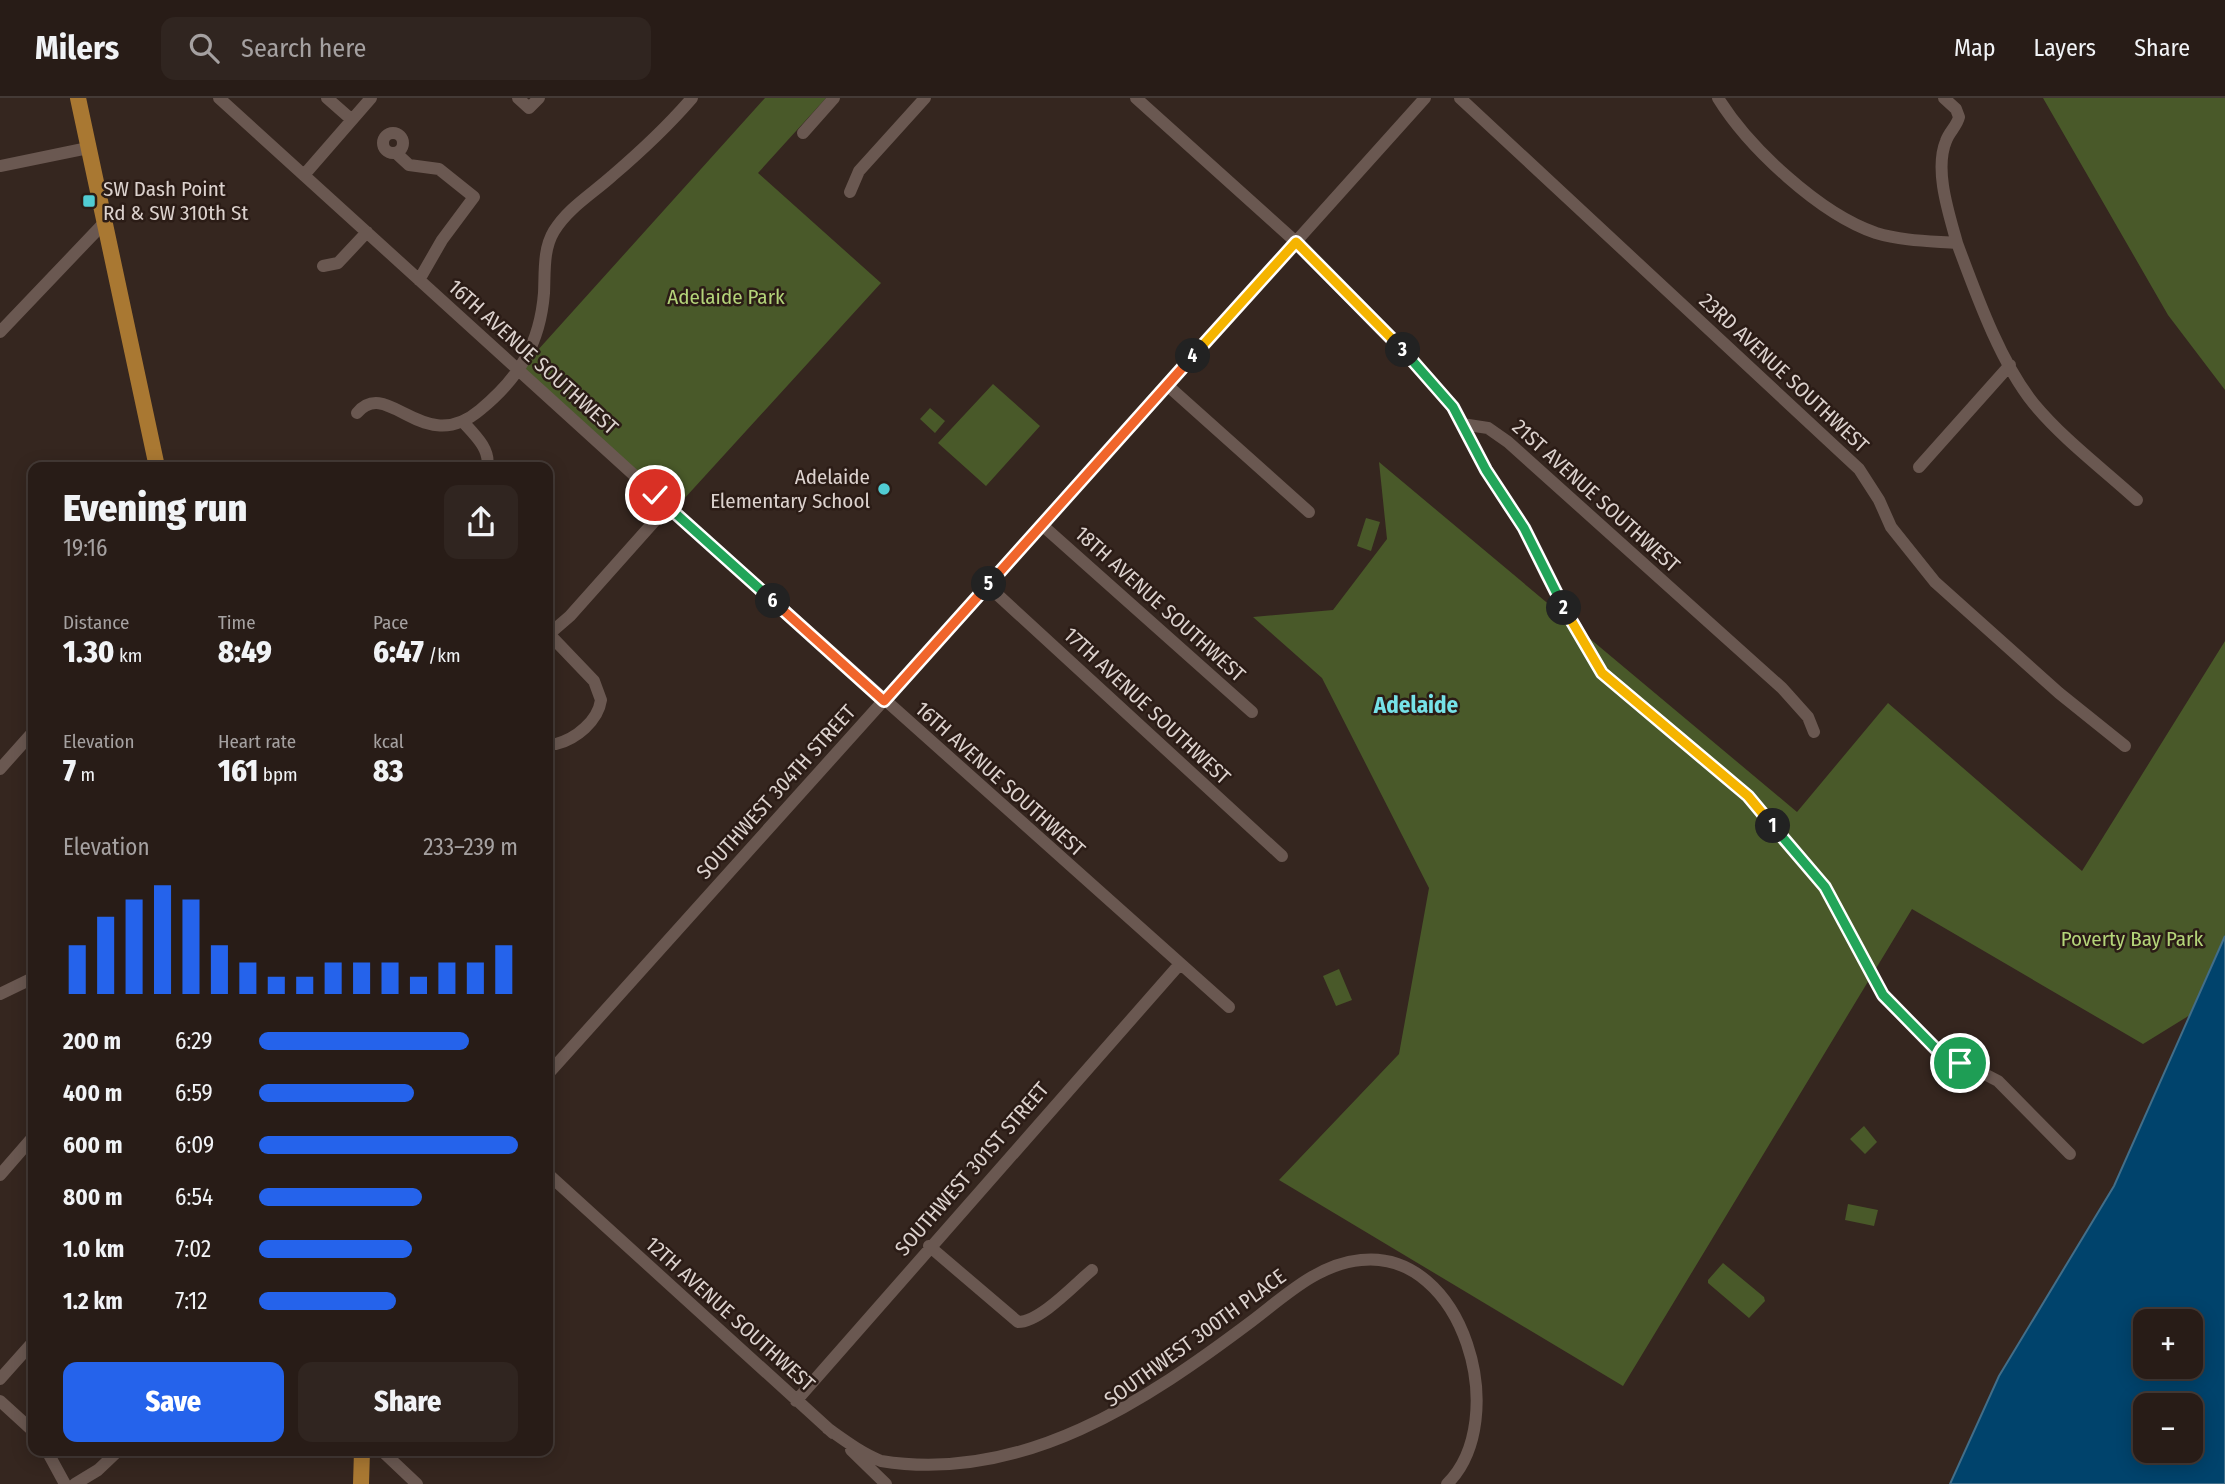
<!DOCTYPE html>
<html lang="en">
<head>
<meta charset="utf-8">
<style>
  body { margin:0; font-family:"Fira Sans Condensed",sans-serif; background:#302520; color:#f1f3f6; height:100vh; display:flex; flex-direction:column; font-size:26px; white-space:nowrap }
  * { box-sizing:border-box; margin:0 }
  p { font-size:23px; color:#a5a1a1 }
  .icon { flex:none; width:38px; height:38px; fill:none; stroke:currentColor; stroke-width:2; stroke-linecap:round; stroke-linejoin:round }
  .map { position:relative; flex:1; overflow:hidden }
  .details { position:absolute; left:28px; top:364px; width:525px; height:994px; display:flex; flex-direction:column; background:#281c17; border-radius:14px; box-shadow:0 4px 18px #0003,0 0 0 2px #443a36 }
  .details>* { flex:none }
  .tools { position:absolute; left:2133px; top:1211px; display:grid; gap:14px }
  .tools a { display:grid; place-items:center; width:70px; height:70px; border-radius:14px; background:#281c17; box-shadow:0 4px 18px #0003,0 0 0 2px #443a36; font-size:35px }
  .pin { position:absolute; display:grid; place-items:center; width:60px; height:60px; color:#fff; margin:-30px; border:4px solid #fff; border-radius:50%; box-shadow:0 2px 7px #0007 }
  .km { position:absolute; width:35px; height:35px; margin:-18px; border-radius:50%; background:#222; color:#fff; font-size:19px; line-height:35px; text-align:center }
  .round { display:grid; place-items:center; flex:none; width:74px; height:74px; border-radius:14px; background:#302520 }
  .overview { display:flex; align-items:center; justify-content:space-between; height:119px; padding:0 35px }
  h1 { font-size:38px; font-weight:800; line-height:52px }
  .stats { display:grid; grid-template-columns:repeat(3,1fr); gap:10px; height:119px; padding:7px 35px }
  .stats div { display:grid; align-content:center }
  .stats b { font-size:30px; font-weight:800 }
  .stats small { font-size:19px; font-weight:400 }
  .stats p { font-size:19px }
  .chart { height:196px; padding:14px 35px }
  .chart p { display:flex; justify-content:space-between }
  .chart svg { width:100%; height:126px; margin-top:7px; stroke:#2563eb; stroke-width:6 }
  .action { display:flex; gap:14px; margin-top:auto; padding:14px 35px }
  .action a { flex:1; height:80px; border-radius:14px; background:#2563eb; color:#fff; font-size:28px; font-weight:800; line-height:80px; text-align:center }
  .action a+a { background:#302520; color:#f1f3f6 }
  ul { padding:0 35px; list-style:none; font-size:23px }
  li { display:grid; grid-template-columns:112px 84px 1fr; align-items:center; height:52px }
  li i { height:18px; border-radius:9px; background:#2563eb }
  header { display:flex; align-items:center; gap:42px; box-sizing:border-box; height:98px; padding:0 35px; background:#281c17; border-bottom:2px solid #443a36 }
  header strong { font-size:33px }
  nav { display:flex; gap:38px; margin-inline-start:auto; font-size:24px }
  .search { width:490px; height:63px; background:#302520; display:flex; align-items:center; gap:18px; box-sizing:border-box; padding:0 24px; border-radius:14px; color:#a5a1a1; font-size:26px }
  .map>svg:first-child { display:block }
</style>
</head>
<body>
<header>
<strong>Milers</strong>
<div class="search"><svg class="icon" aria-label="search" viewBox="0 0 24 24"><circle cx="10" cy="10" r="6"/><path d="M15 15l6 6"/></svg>Search here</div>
<nav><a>Map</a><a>Layers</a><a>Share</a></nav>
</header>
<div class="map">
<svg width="2225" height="1386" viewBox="0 0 2225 1386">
  <rect width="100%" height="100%" fill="#35261f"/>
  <!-- green -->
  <path fill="#495929" d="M765 0H826L758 75 881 185 673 413 519 273Z
    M2043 0H2225V292L2168 217Z
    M993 286 1040 328 986 388 938 345Z
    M930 310 945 323 935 335 920 321Z
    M1379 364 1797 714 1888 605 2082 773 2225 543V838L2190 917 2143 946 1912 811 1623 1288 1279 1082 1399 956 1429 790 1322 580 1253 519 1333 512 1387 441Z
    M1366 420 1380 424 1371 453 1357 448Z
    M1339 871 1352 902 1336 908 1323 878Z
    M1864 1028 1877 1044 1865 1056 1850 1041Z
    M1848 1106 1878 1112 1874 1128 1845 1122Z
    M1723 1165 1764 1199 1765 1203 1749 1220 1708 1185V1182Z"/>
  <!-- water -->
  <path fill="#00436c" stroke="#426e89" stroke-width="2" fill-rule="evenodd" d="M2225 838V1386H1950L1999 1278 2114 1088ZM2146 1223H2191V1269H2146ZM2146 1307H2191V1353H2146Z"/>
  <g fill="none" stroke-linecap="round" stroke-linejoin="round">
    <!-- minor -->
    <path stroke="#6a5851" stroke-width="12" d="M219 0 668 408 1229 909
      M327 0 352 22
      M518 0 529 10 539 0
      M1136 0 1296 144 1433 285 1453 309 1462 326 1488 330 1508 344 1782 590 1808 619 1814 634
      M1460 0 1859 371 1879 402 1891 429 1935 484 2059 595 2125 648
      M1718 0C1749 50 1820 116 1876 135 1902 143 1930 143 1957 145 1976 196 2000 264 2034 306 2063 341 2103 371 2137 402
      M1944 0 1956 11 1959 19C1957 28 1949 34 1946 43 1934 72 1949 116 1957 145
      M383 45a10 10 0 1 1 20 0a10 10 0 1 1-20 0Z
      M803 35 834 0
      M396 55 409 67 439 71 474 99 442 142 419 182
      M0 68 88 50
      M304 77 371 0
      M850 94 859 73 925 0
      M323 168 338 165 367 134
      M0 234 104 125
      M1167 287 1309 414
      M357 315C388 278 423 360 480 312 519 280 540 246 544 195 545 174 543 151 554 133 568 110 592 96 612 78 640 54 668 28 692 0
      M464 325C475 337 491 352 487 369
      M1462 326 1486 372 1524 430 1546 477 1602 575 1748 698 1825 789 1883 897 1936 951 1998 983 2070 1056
      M1919 369 2010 267
      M1042 427 1252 614
      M987 487 1282 758
      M549 536 594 583 601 602C598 623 576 641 556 646
      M548 537 570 518 668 408
      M0 671 33 634
      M0 896 33 880
      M548 976 1425 0
      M548 1076 833 1335
      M0 1077 33 1039
      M929 1148 1018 1224C1040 1224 1074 1187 1092 1172
      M0 1281 33 1244
      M0 1303 33 1333
      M796 1303 1179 867
      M827 1330C844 1342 861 1355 881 1363 1023 1386 1147 1302 1252 1223 1285 1198 1318 1166 1361 1162 1464 1151 1512 1322 1447 1386
      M851 1352 886 1386
      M47 1353 65 1386
      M382 1353 417 1386
      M75 1386 98 1372 118 1353"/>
    <!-- major -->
    <path stroke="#a97832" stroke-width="16" d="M78 0 157 369
      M361 1386 362 1353"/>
  </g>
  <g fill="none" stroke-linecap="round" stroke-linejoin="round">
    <defs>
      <path id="split-1" d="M1773 728 1825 789 1883 897 1936 951 1960 965"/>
      <path id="split-2" d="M1564 510 1602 575 1748 698 1773 728"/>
      <path id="split-3" d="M1403 252 1453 309 1486 372 1524 430 1564 510"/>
      <path id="split-4" d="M1193 258 1296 144 1403 252"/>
      <path id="split-5" d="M989 486 1193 258"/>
      <path id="split-6" d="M773 503 884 603 989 486"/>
      <path id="split-7" d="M655 397 773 503"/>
    </defs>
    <!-- split-1 casing -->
    <use href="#split-1" stroke="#fff" stroke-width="14"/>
    <!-- split-2 casing -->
    <use href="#split-2" stroke="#fff" stroke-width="14"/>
    <!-- split-3 casing -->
    <use href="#split-3" stroke="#fff" stroke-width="14"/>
    <!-- split-4 casing -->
    <use href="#split-4" stroke="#fff" stroke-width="14"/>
    <!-- split-5 casing -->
    <use href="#split-5" stroke="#fff" stroke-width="14"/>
    <!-- split-6 casing -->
    <use href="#split-6" stroke="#fff" stroke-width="14"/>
    <!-- split-7 casing -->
    <use href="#split-7" stroke="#fff" stroke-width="14"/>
    <!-- split-1 -->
    <use href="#split-1" stroke="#22a559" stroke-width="9"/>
    <!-- split-2 -->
    <use href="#split-2" stroke="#f5b400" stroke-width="9"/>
    <!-- split-3 -->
    <use href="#split-3" stroke="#22a559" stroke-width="9"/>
    <!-- split-4 -->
    <use href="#split-4" stroke="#f5b400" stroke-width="9"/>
    <!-- split-5 -->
    <use href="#split-5" stroke="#f0652b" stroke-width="9"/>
    <!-- split-6 -->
    <use href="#split-6" stroke="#f0652b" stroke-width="9"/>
    <!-- split-7 -->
    <use href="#split-7" stroke="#22a559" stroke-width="9"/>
  </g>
  <!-- markers -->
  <g fill="#51ccd3" stroke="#2b1c16" stroke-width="2.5">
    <rect x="82" y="96" width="14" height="14" rx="3.5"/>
    <circle cx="884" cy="391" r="7"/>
  </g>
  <g text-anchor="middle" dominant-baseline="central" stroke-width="5" stroke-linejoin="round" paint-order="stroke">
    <!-- poi labels -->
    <g font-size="21" fill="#dcd2ce" stroke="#2b1c16" text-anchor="start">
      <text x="103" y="91">SW Dash Point<tspan x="103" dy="24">Rd &amp; SW 310th St</tspan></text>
      <text x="870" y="379" text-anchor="end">Adelaide<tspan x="870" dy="24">Elementary School</tspan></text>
    </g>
    <!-- park labels -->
    <g font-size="21" fill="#b4d479" stroke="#2b1c16">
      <text x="726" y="199">Adelaide Park</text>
      <text x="2132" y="841">Poverty Bay Park</text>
    </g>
    <!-- street labels -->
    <g font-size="21" fill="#dcd2ce" stroke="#2b1c16">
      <text transform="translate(533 259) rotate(42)">16TH AVENUE SOUTHWEST</text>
      <text transform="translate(1784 275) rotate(43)">23RD AVENUE SOUTHWEST</text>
      <text transform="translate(1596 398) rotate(42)">21ST AVENUE SOUTHWEST</text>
      <text transform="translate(1160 506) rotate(42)">18TH AVENUE SOUTHWEST</text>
      <text transform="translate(1147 608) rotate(43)">17TH AVENUE SOUTHWEST</text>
      <text transform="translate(1000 681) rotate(42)">16TH AVENUE SOUTHWEST</text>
      <text transform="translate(776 694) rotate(-48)">SOUTHWEST 304TH STREET</text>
      <text transform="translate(972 1071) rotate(-49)">SOUTHWEST 301ST STREET</text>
      <text transform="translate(730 1216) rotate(42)">12TH AVENUE SOUTHWEST</text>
      <text transform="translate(1195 1240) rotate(-36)">SOUTHWEST 300TH PLACE</text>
    </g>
    <!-- neighbourhood labels -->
    <g font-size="23" font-weight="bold" fill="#76e2e8" stroke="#2b1c16">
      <text x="1416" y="607">Adelaide</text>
    </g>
  </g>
</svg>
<div class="tools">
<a>+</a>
<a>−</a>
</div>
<div class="pin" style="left:1960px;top:965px;background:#1e9e55"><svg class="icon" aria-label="arrive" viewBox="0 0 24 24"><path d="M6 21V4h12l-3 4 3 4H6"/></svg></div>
<div class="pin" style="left:655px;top:397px;background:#d93025"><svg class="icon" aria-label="check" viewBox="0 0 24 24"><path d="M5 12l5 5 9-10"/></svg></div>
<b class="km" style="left:1773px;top:728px">1</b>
<b class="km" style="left:1564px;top:510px">2</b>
<b class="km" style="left:1403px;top:252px">3</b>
<b class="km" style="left:1193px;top:258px">4</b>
<b class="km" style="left:989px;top:486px">5</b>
<b class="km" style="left:773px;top:503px">6</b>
<section class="details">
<div class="overview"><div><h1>Evening run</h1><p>19:16</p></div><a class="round"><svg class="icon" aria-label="share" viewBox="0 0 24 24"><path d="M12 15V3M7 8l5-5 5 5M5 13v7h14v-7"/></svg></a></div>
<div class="stats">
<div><p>Distance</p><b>1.30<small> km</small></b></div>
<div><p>Time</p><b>8:49</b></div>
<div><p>Pace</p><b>6:47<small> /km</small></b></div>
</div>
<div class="stats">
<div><p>Elevation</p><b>7<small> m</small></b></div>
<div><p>Heart rate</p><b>161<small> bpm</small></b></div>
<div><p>kcal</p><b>83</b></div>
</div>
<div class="chart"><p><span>Elevation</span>233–239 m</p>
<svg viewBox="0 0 160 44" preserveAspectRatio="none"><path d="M5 44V27M15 44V17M25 44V11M35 44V6M45 44V11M55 44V27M65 44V33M75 44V38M85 44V38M95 44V33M105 44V33M115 44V33M125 44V38M135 44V33M145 44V33M155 44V27"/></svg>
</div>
<ul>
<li><b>200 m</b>6:29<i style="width:81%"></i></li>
<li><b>400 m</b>6:59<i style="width:60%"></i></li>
<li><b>600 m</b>6:09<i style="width:100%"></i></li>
<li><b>800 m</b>6:54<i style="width:63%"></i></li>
<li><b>1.0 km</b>7:02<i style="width:59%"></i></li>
<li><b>1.2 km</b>7:12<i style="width:53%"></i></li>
</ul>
<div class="action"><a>Save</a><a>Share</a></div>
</section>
</div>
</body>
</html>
